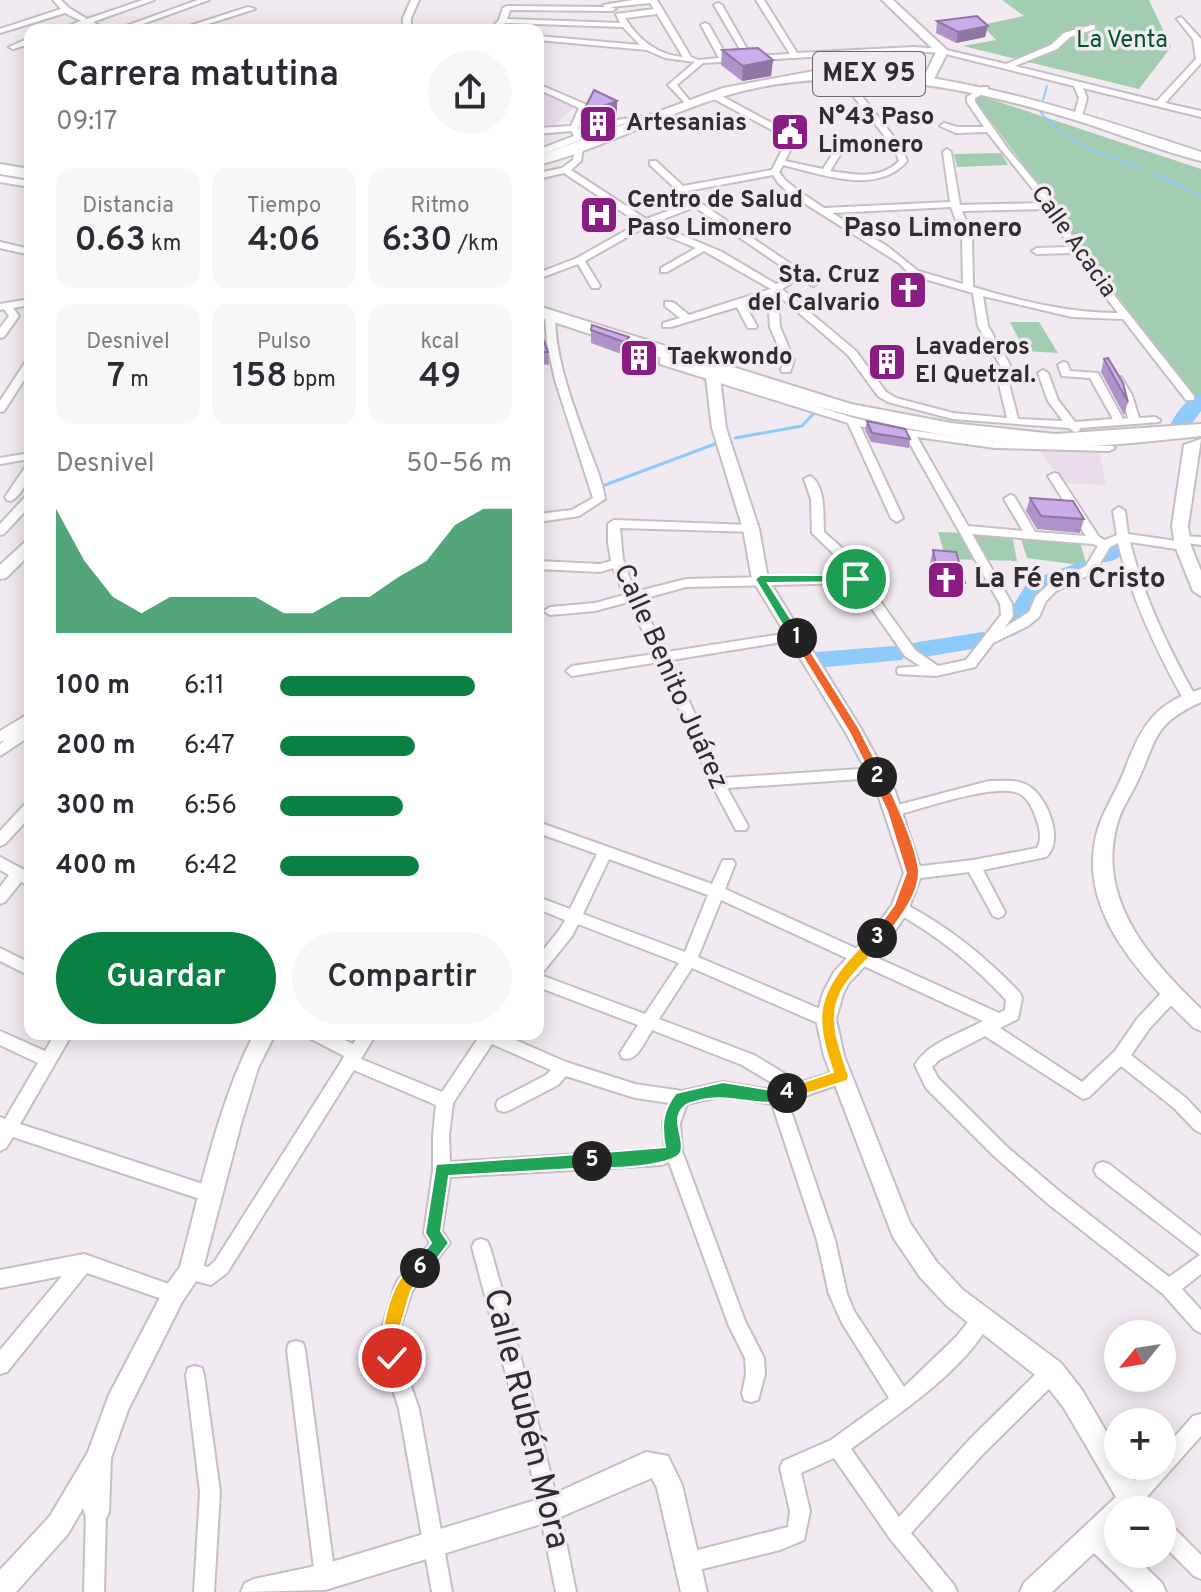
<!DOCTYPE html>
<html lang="es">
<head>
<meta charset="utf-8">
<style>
  body { margin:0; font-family:Overpass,sans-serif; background:#f7f7f7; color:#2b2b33; height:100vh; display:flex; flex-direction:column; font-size:30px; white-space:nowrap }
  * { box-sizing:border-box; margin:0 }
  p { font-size:26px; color:#7c7c81 }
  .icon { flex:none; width:44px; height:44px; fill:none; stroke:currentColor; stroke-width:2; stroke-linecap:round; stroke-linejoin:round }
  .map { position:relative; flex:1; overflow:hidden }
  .sheet { position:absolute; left:24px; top:24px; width:520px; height:1016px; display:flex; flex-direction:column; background:#fff; border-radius:16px; box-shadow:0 4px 20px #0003 }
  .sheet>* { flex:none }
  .needle { width:52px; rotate:240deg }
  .buttons { position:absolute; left:1104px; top:1320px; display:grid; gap:16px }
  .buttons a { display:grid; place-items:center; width:72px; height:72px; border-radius:50%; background:#fff; box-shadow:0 4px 20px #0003; font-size:40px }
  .pin { position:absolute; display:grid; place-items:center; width:68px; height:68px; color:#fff; margin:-34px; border:4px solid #fff; border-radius:50%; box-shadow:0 2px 8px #0007 }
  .km { position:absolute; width:40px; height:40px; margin:-20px; border-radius:50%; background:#222; color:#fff; font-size:22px; line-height:40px; text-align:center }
  .round { display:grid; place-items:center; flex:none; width:84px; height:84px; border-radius:42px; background:#f7f7f7 }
  .overview { display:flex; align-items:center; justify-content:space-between; height:136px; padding:0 32px }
  h1 { font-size:36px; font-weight:600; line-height:60px }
  .stats { display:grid; grid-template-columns:repeat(3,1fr); gap:12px; height:136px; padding:8px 32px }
  .stats div { display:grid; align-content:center; border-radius:16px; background:#f7f7f7; text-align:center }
  .stats b { font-size:34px; font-weight:600 }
  .stats small { font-size:22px; font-weight:400 }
  .stats p { font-size:22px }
  .chart { height:224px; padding:16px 32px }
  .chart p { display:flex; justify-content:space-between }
  .chart svg { width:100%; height:144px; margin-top:8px; fill:#0b8043; opacity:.7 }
  .cta { display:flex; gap:16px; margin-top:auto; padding:16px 32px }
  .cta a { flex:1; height:92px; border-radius:48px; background:#0b8043; color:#fff; font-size:32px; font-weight:600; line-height:92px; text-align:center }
  .cta a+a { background:#f7f7f7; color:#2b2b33 }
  ul { padding:0 32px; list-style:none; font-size:26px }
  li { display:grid; grid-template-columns:128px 96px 1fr; align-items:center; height:60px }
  li i { height:20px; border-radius:10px; background:#0b8043 }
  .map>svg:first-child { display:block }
</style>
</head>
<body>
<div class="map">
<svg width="1201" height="1592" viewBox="0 0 1201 1592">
  <rect width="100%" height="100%" fill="#f2eaf1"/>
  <!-- built -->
  <path fill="#eadcea" d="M538 91 574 103 577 105 555 124 538 126Z
    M1099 449 1106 485 1063 483 1039 450Z"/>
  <!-- green -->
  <path fill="#a3cdb0" d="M1002 0H1149L1171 47 1139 89 963 46 996 40 982 25 1024 16Z
    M981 96 1201 169V403L1196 404 1120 299 1084 257 1064 219 975 100Z
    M1001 153 1008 165 957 167 954 154Z
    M1010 322H1039L1058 353 1025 351Z
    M938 532 1012 535 1017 561 946 559Z
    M1020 536 1080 542 1087 566 1027 558Z"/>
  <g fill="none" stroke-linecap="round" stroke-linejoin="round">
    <!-- stream-far1 -->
    <path stroke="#8fcafc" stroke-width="2" d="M1043 100 1047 86
      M1039 110C1063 144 1104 154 1141 168
      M1155 174 1201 196"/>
    <!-- stream -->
    <path stroke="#8fcafc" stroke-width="3" d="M735 438 802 426 814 413
      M605 485 715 444"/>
    <!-- river -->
    <path fill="#8fcafc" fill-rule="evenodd" d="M1201 394V411L1185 433H1171L1168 429C1175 415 1185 398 1201 394Z
      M1122 536 1130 538 1133 543C1125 555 1113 565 1098 561L1095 556 1114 538Z
      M1083 561 1091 563 1094 568 1091 573C1078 578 1054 583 1044 592 1028 607 1028 644 999 636L995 630 1004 621 1028 581Z
      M983 632 991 634 995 640 991 646 918 658 910 656 906 650 910 644 918 642Z
      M894 646 902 648 906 654 902 660 816 668 808 666 804 660 808 654 816 652Z"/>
    <defs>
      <path id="minor" d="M53 0H61L69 8 87 19 143 0H154L93 22 107 30H97L86 24 69 30H57L81 21 65 13 0 33V29L61 9Z
        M198 0H209L126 30H115Z
        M411 0H419L411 18V30H403V18Z
        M633 0H657L691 57 698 60 719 58 701 25 705 23 709 25 727 57 744 56 714 5 718 3 722 5 751 56 790 54 756 0H764L797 53 914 47 942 49 1006 64 1051 45 1064 33 1092 25H1095V29L1070 37 1057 49 1015 66 1157 101 1196 59 1193 39 1177 19 1181 17 1201 39V63L1165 103 1201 111V117L1083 88 1087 98 1082 116 1078 119 1074 116 1079 98 1074 86 942 53 914 51 703 63 677 85 693 105 689 107 668 85 695 62 665 58 647 50 538 40V36L640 45 623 27 505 23 498 30H490L499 20 503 8 507 6 605 7 603 5ZM650 3 654 9 616 14 620 23 507 19 510 10 612 11 616 9 611 7ZM657 14 683 57C657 55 638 39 625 18Z
        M248 7 255 9 189 30H177Z
        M27 39H30V44L13 49 9 47Z
        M825 73 833 80 860 88 861 95 901 146 907 161C878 196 820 174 783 165L779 172 785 180 800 192 824 208 950 202 943 152 947 149 951 152 960 205 1044 203 987 132 956 133 940 126 944 123 957 127H984L967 102V97L982 87H988V91L975 98V102L1008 149 1054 204 1084 257 1194 396V400H1186L1123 319 1072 317 983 296 988 326 1010 365 1008 380 1018 419 1063 421 1048 401 1038 373 1043 370 1048 373 1058 400 1075 422 1113 419 1090 378 1062 376 1058 365 1063 362 1067 363 1070 371 1098 373 1123 419 1128 418 1122 395 1112 379 1113 377H1121L1132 395 1139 418 1155 417 1160 420 1159 422 1080 428 1079 431 1075 432 1069 428 953 419 888 402 878 396 848 355 778 295 780 327 794 360 790 372H782L781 370 784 360 770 327 768 298 745 305 757 326 756 328H748L737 307 671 327H663V323L680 318 665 306V302H673L689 315 771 289 704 251 667 272H661V268L696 248 645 227 585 261 600 286 598 288H592L578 264 538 279V273L577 258 639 223 564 173 538 179V173L562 168 573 160 576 146 583 148 581 161 571 170 646 219 690 203 679 193 675 192V188L650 165V161H656L683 186 772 170 786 142 783 136 712 98V94H718L790 133 794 142 785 161 823 169 833 153 836 152 840 155 830 171C854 175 881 180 899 161L894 148 854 97 853 91 827 84 821 75ZM773 175 779 184 793 196 899 263 910 274 916 300 924 298 921 278 973 293 978 326 1000 365 998 380 1007 418 953 413 896 398 886 392 856 351 782 289 799 278 813 286 818 283 816 281 699 202 687 191ZM695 207 793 274 776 284 722 252 653 223ZM951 207 962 236 963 284 918 271 887 246 832 213ZM1048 209 1069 247 1037 248 1032 251 1037 254 1072 253 1118 313C1068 313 1021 301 973 287L972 236 962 211Z
        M538 84 587 105 588 107 578 128 581 134 617 120 653 115 657 118 622 124 546 153 538 161 540 149 574 136 571 131 538 134V128L571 126 579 108 538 89Z
        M0 176 30 181V187L0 182Z
        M0 242 30 249V255L0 248Z
        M30 299V305L13 308 19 316 4 337 0 338V328L9 316 4 309 0 310V304Z
        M550 312 555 315C555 357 571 399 585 438 592 458 602 478 605 499L579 516 538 522V514L572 510 593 498 555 380 547 343 545 315Z
        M666 348 671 351 669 360 854 418 909 430 995 442 1113 446 1115 448 1109 451 995 448 917 437 968 526 1023 531 1004 499 1010 495 1014 496 1035 532 1086 536 1048 476 1054 473 1058 474 1099 537 1105 540 1117 535 1113 511 1119 507 1125 511 1128 534 1176 541 1177 536 1201 537V545L1187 543V549L1183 550 1130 542C1144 598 1169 649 1197 699L1195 702H1185C1157 652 1132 600 1118 543L1110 547 1095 572 1056 591 1046 601 1039 617 1028 626 993 643 975 667 936 676 898 674 897 671 898 668 920 666 905 656 854 583 686 587 639 600 667 652 795 632 801 636 795 640 671 660 723 778 875 768 882 773 875 778 727 788 748 826 746 830H736L711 783 659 662 572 676 566 671 572 666 655 654 628 602 595 611 550 615 544 611 550 607 595 603 624 595 613 568 600 572 538 569V561L600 564 611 561 608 542V524L614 520 751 525 755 526V532L620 528 623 560 635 592 686 579 849 575 834 554 812 533 811 499 804 479 810 476C826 485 823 515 824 532L842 548 915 650 938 666 966 660 1001 615 1000 604 905 435 860 426 903 518 897 522 891 518 848 423 660 364 661 351ZM972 534 1093 544 1098 546 1086 566 1048 585 1036 596 1029 612 1005 627 1013 616 1012 604Z
        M30 360V371L4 411 0 412V401L26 361Z
        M30 453V459L0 464V458Z
        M30 465C30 478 23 494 11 501L7 500 5 497 26 466Z
        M30 495V506L4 534 0 535V524L26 496Z
        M30 713V736L0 756V744L5 740 0 742V731Z
        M989 781C1002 781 1016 779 1027 785 1047 795 1065 841 1046 857L983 870 1005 912 1003 916 998 918 993 916 969 872 913 879 908 877 906 873 908 869 913 867 973 860 1037 848C1042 840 1040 828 1036 818 1033 809 1028 797 1018 793 995 783 920 809 894 816L889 815 887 811 889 807 894 806Z
        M30 803V817L5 844 0 846V831L25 804Z
        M538 822 712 884 723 860H733L735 864 725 889 999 1013 1005 1010 1006 1000C973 964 937 935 895 912L893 908 895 904 900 902 905 904C949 927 986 957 1020 993L1022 998 1018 1019 1000 1028 1082 1082 1115 1051 1137 1019 1165 989 1171 987 1177 989 1179 994 1177 999 1149 1029 1131 1055 1186 1098 1201 1114V1133L1195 1130 1174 1108 1121 1066 1089 1097 1083 1099 985 1036 939 1060 932 1067 938 1078 1006 1146 1059 1191 1169 1277 1200 1255 1097 1176 1094 1170 1097 1164 1103 1162 1109 1164 1201 1236V1274L1182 1289 1201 1310V1333L1195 1330 1163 1294 1047 1203 994 1156 926 1088 915 1065C928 1042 962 1033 983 1021L721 900 698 957 832 1014 834 1019 832 1024 826 1026 820 1024 692 968 659 1019 754 1055 800 1083 842 1069 848 1071 850 1076 848 1081 788 1102 835 1240 847 1294 854 1311 904 1387 956 1337 977 1311 983 1308 989 1311 992 1317C971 1367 894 1417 851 1449L899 1517 970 1439 1045 1365 1052 1363 1059 1365 1061 1372 1059 1379 984 1453 911 1533 954 1585 957 1592H934L891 1540 834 1458 801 1473 810 1511 804 1540 780 1550 686 1573 679 1570 676 1563 679 1556 686 1553 788 1527 790 1511 780 1468 783 1461 831 1440 889 1398 842 1323 829 1294 817 1240 772 1104 723 1096 687 1104 680 1123 682 1151 745 1321 764 1358 765 1374 758 1400 751 1402 744 1400 742 1393 746 1374 745 1358 729 1326 669 1162 662 1165 450 1177 442 1231 450 1243 412 1291 400 1328 401 1358 419 1409 452 1592H432L399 1409 383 1358 382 1328 395 1286 398 1280 430 1243 424 1233 433 1170V1135L436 1105 354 1070 227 1273 211 1285 184 1278 181 1272 184 1266 190 1263 208 1267 215 1261 341 1062 344 1056 311 1039 309 1034H332L353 1044 359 1034H376L361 1059 442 1092 479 1037 477 1034H502L566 1062 635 1084 682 1091 723 1082 778 1091 782 1089 742 1065 652 1030C645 1041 637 1063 622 1058L620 1053 638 1025 538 987V974L645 1014 679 963 578 924 572 936 543 972 538 973C538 945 554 943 565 920L538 909V897L570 909 597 854 538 833ZM609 859 708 895 685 952 583 914ZM492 1044 551 1070 546 1075 498 1100 496 1105 498 1110 504 1112 510 1110 558 1085 566 1076 635 1098 670 1103 663 1123 665 1147 660 1149 450 1162 449 1135 453 1103Z
        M0 857 30 873V886L21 882 5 902 0 904V887L9 875 0 870Z
        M0 948 30 963V976L0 961Z
        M0 1031 45 1051 55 1034H72L20 1124 218 1189 221 1195 218 1201 212 1203 13 1137 6 1148 0 1151V1117L5 1119 38 1063 0 1045Z
        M481 1239 487 1241 490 1247C522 1361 554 1475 576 1592H556L529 1461 472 1247 475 1241Z
        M84 1254 180 1288 183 1294 180 1300 174 1303 87 1273 7 1372 0 1374V1350L62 1276 0 1288V1270Z
        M296 1341 303 1343 305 1350 335 1577 332 1584 325 1587 318 1584 315 1577 287 1350 289 1343Z
        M195 1366 202 1368 204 1375 220 1492 214 1592H194L200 1492 186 1375 188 1368Z
        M1201 1414V1436L1145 1499 1152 1510H1128L1121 1499 1124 1492 1148 1466H1162V1451L1193 1416Z
        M96 1502 103 1505 106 1512 104 1592H84L86 1512 89 1505Z
        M1162 1520 1169 1523 1201 1555V1579L1194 1576 1162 1544Z"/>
      <path id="tertiary" d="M713 374 720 378 726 428 759 529 768 579 860 727 895 791 922 873 907 913 889 940 848 984 843 994 836 1019 844 1056 910 1223 936 1261 963 1290 1061 1363 1082 1390 1118 1452V1466H1126L1144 1499 1138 1510H1118V1531L1113 1535 1118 1540V1554H1132L1162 1583 1166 1592H1134L1094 1553 1052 1592H1020L1024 1583 1116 1497 1064 1408 1043 1381 947 1306 920 1277 893 1237 824 1056 816 1019 823 993 834 972 875 928 892 905 904 873 877 791 846 733 752 579 743 529 712 428 706 378Z
        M1201 439 1188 526 1191 546 1201 571V596L1193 591 1175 546 1172 526 1184 445Z
        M30 540V554L6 578 0 579V565L25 542Z
        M1201 689V702C1153 724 1158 737 1138 780 1133 792 1124 804 1119 818 1093 896 1148 958 1201 1009V1031L1194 1028C1147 982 1084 920 1094 848 1097 818 1115 796 1125 769 1141 727 1154 703 1201 689Z
        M254 1034H275L258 1068 241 1124 202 1272 182 1302 128 1410 111 1458 109 1512 105 1521 96 1525 87 1521 83 1508 68 1534 16 1592H0V1570L50 1516 88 1452 109 1395 166 1286 180 1267C201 1189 217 1106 254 1034Z
        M646 1452 668 1456 682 1485 707 1592H681L657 1488 652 1478 551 1521 325 1590 241 1592 245 1583 254 1579 325 1564 549 1496Z"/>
      <path id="secondary" d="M882 0H893L948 51 933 81 923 79 936 52Z"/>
      <path id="trunk" d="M871 70C986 81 1092 116 1201 152V161C1162 151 1124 136 1085 123 978 90 868 65 756 88 680 104 613 146 538 165V156L723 88 814 71Z
        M0 164 30 169V179L0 174Z
        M538 306 851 404 951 423 1055 434 1201 424V436C1153 441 1104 447 1055 446 877 441 706 370 538 317Z"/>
    </defs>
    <!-- minor casing -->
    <use href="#minor" stroke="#c5bec5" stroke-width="4"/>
    <!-- tertiary casing -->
    <use href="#tertiary" stroke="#c5bec5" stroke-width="4"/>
    <!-- secondary casing -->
    <use href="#secondary" stroke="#c5bec5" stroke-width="4"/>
    <!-- trunk casing -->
    <use href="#trunk" stroke="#c5bec5" stroke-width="4"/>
    <!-- minor -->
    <use href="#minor" fill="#fff" fill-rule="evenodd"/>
    <!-- tertiary -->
    <use href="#tertiary" fill="#fff" fill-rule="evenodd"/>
    <!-- secondary -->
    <use href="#secondary" fill="#fff" fill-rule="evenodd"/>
    <!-- trunk -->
    <use href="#trunk" fill="#fff" fill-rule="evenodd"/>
  </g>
  <!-- wall -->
  <path fill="#af93c8" d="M937 21 985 37 956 43 936 33Z
    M722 50 773 60 771 76 742 81 721 65Z
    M901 273 914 290 912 298H904L900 281Z
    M538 326 548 352 549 365 538 364Z
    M591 330 629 337V350L624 355 591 343Z
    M1104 359 1128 402 1124 415 1101 372Z
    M867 421 910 439 909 448 871 442 865 430Z
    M1030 498 1084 519 1080 533 1037 529 1026 511Z
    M933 550 965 583 962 596 937 595 930 563Z"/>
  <!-- shaded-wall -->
  <path fill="#8e78a3" d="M988 26 985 37 956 43 958 32Z
    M773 60 771 76 742 81 743 66Z
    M617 101V117L582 130V114Z
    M629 337V350L624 355V342Z"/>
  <!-- building -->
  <path fill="#cbabe9" stroke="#8e78a3" stroke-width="2" d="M977 16 988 26 958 32 937 21Z
    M758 48 773 60 743 66 722 50Z
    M594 90 617 101 582 114Z
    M901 273H910L914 290H906Z
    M592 325 629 337 624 342 591 330Z
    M538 326 548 352H538Z
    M1108 358 1123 383 1128 402 1104 359Z
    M867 421 905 429 910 439 872 433Z
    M1030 498 1073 501 1084 519 1041 516Z
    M933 550 956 552 965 583 940 582Z"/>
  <!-- split-1 -->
  <path fill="#22a559" stroke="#fff" stroke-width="2" d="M856 575 860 577V582L768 583 803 638 797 642 792 641 755 579 760 575Z"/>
  <!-- split-2 -->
  <path fill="#f0652b" stroke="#fff" stroke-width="2" d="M792 636H801L859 728 884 777 882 780H873L849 732 791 638Z"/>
  <!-- split-3 -->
  <path fill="#f0652b" stroke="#fff" stroke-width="2" d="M877 772 882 773C893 794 918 849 919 872 920 895 895 925 882 942L877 944 870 938 894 905 906 873 887 811 871 777Z"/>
  <!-- split-4 -->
  <path fill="#f5b400" stroke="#fff" stroke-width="2" d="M877 933 884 938C875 954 859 966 848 981 824 1011 838 1044 849 1076L847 1081 787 1100 782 1098V1089L833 1072C816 1023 814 998 850 958 859 949 867 937 877 933Z"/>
  <!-- split-5 -->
  <path fill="#22a559" stroke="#fff" stroke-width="2" d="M723 1082 777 1091 787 1087 795 1093 793 1098C766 1111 735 1093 702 1100 697 1102 689 1102 685 1106 669 1119 686 1138 681 1152 676 1167 600 1171 586 1166V1155L592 1153 665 1147C661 1125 662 1111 676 1093Z"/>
  <!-- split-6 -->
  <path fill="#22a559" stroke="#fff" stroke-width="2" d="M592 1153 600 1161 592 1168 449 1176 441 1231 449 1243 426 1273H414L411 1268 431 1243 425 1233 436 1164Z"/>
  <!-- split-7 -->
  <path fill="#f5b400" stroke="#fff" stroke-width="2" d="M420 1260 428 1268 411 1291 400 1328 399 1364 392 1366 386 1364C375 1337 391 1272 420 1260Z"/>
  <!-- icons -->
  <defs>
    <symbol id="building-square" viewBox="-11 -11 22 22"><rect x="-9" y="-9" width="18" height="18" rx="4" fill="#891d81" stroke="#f2eaf1"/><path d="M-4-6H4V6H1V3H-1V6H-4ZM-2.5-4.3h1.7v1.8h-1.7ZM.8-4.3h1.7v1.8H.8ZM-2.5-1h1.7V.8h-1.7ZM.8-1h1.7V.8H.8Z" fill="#fff"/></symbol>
    <symbol id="civic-square" viewBox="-11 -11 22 22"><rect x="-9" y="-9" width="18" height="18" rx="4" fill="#891d81" stroke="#f2eaf1"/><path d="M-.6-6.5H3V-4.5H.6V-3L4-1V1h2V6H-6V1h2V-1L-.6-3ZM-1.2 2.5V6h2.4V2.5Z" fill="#fff"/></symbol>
    <symbol id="hospital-square" viewBox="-11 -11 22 22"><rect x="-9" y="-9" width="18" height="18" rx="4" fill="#891d81" stroke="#f2eaf1"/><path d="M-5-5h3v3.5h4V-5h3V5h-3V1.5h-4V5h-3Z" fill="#fff"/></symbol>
    <symbol id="church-square" viewBox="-11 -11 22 22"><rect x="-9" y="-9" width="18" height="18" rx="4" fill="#891d81" stroke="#f2eaf1"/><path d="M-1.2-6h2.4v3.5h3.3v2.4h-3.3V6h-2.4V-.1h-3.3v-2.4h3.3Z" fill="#fff"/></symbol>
  </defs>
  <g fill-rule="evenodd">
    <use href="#building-square" x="576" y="102" width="44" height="44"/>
    <use href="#civic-square" x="768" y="110" width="44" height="44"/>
    <use href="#hospital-square" x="577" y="193" width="44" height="44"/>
    <use href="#church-square" x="886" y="268" width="44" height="44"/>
    <use href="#building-square" x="617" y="336" width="44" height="44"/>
    <use href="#building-square" x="865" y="340" width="44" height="44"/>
    <use href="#church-square" x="924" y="558" width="44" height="44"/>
  </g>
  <g text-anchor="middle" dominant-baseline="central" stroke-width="7" stroke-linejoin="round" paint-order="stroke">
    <!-- far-park labels -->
    <g font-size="24" fill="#00542c" stroke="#f2eaf1">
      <text x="1122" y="41">La Venta</text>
    </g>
    <!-- far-poi labels -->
    <g font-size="24" font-weight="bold" fill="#302d30" stroke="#f2eaf1" text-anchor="start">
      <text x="818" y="118">N°43 Paso<tspan x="818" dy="28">Limonero</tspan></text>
      <text x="626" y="124">Artesanias</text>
      <text x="627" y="201">Centro de Salud<tspan x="627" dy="28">Paso Limonero</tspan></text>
      <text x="880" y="276" text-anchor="end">Sta. Cruz<tspan x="880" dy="28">del Calvario</tspan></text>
      <text x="915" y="348">Lavaderos<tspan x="915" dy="28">El Quetzal.</tspan></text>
      <text x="667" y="358">Taekwondo</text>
    </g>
    <!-- far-street labels -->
    <g font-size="24" fill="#302d30" stroke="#f2eaf1">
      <text transform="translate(1073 242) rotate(55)">Calle Acacia</text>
    </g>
    <!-- shield labels -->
    <rect fill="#f2eaf1" stroke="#6a666a" stroke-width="2" x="813" y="52" width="112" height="44" rx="6"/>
    <g font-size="26" font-weight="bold" fill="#302d30">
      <text x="869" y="74">MEX 95</text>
    </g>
    <!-- far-neighbourhood labels -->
    <g font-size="26" font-weight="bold" fill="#302d30" stroke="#f2eaf1">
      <text x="933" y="229">Paso Limonero</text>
    </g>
    <!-- poi labels -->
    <g font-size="28" font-weight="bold" fill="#302d30" stroke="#f2eaf1" text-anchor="start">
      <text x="974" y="580">La Fé en Cristo</text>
    </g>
    <!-- street labels -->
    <g font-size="28" fill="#302d30" stroke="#f2eaf1">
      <text transform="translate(670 677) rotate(66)">Calle Benito Juárez</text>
    </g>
    <!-- near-street labels -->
    <g font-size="34" fill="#302d30" stroke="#f2eaf1">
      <text transform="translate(525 1419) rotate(76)">Calle Rubén Mora</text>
    </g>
  </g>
</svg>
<div class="buttons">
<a><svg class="needle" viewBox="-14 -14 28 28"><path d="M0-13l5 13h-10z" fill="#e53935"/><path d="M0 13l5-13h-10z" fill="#7c7c81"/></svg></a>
<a>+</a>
<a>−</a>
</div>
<div class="pin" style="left:856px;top:579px;background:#1e9e55"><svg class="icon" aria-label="arrive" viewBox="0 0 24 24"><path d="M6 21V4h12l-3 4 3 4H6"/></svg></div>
<div class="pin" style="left:392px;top:1358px;background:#d93025"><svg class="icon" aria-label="check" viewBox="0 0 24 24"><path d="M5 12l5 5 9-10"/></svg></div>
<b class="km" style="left:797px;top:638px">1</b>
<b class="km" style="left:877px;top:777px">2</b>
<b class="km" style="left:877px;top:938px">3</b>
<b class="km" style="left:787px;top:1093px">4</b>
<b class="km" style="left:592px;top:1161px">5</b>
<b class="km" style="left:420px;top:1268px">6</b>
<section class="sheet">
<div class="overview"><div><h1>Carrera matutina</h1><p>09:17</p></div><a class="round"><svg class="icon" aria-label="share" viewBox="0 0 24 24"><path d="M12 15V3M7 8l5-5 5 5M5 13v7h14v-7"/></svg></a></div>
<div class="stats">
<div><p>Distancia</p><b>0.63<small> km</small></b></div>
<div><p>Tiempo</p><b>4:06</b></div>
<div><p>Ritmo</p><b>6:30<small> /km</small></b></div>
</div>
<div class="stats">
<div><p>Desnivel</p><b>7<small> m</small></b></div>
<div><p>Pulso</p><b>158<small> bpm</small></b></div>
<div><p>kcal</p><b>49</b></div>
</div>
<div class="chart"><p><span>Desnivel</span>50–56 m</p>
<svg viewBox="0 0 160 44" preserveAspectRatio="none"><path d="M0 44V6L10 22L20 33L30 38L40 33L50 33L60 33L70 33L80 38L90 38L100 33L110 33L120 27L130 22L140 11L150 6L160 6V44z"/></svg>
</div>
<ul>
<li><b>100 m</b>6:11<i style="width:84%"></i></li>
<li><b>200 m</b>6:47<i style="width:58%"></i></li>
<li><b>300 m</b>6:56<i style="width:53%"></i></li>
<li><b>400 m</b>6:42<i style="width:60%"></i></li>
</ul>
<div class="cta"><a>Guardar</a><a>Compartir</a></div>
</section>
</div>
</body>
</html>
